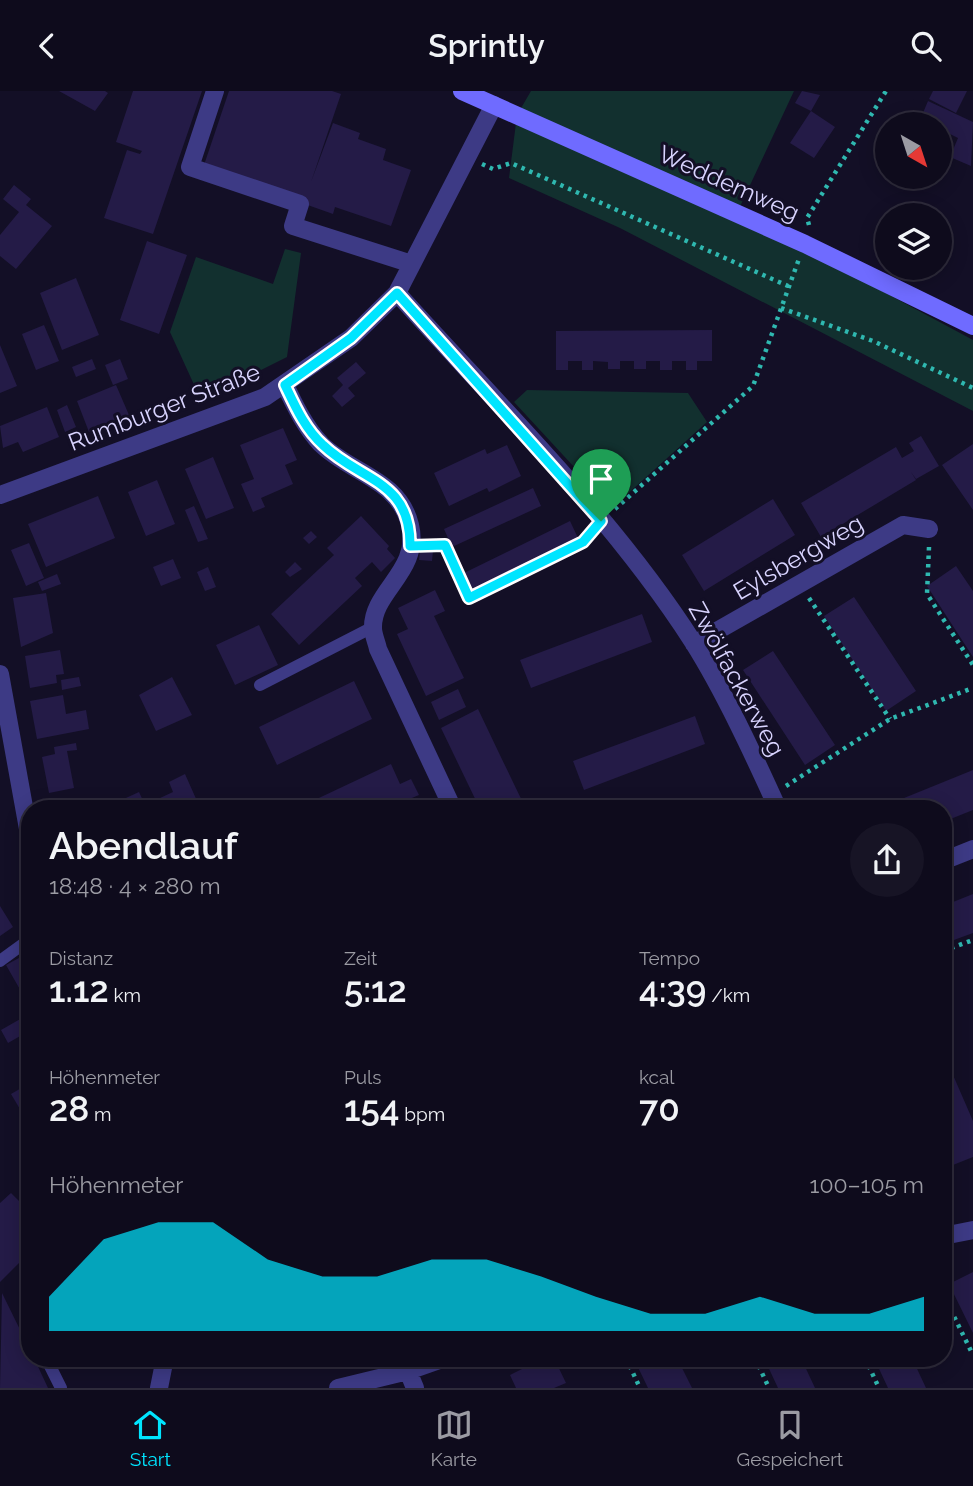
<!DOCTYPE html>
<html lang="de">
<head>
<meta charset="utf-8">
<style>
  body { margin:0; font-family:Raleway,sans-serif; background:#171425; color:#f1f3f6; height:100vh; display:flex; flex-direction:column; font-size:26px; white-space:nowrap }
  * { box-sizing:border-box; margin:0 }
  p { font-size:23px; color:#9b9ba3 }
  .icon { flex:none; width:38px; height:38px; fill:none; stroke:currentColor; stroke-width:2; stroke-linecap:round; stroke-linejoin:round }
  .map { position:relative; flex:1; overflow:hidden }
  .drawer { position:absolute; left:21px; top:709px; width:931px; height:567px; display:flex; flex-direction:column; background:#0e0b1c; border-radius:28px; box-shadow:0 4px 18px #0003,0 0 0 2px #2e2b3b }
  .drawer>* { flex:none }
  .needle { width:46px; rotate:141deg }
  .tools { position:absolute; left:875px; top:21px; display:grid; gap:14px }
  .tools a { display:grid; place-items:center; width:77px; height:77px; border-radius:50%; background:#0e0b1c; box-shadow:0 4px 18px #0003,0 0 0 2px #2e2b3b; font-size:35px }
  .pin { position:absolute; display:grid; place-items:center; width:60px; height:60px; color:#fff; margin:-72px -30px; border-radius:50% 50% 50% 0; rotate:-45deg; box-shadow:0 0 7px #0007 }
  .pin .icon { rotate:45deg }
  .round { display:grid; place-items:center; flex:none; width:74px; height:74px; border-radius:37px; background:#171425 }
  .overview { display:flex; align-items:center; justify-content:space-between; height:119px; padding:0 28px }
  h1 { font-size:38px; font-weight:600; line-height:52px }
  .stats { display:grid; grid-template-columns:repeat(3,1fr); gap:10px; height:119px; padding:7px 28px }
  .stats div { display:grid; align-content:center }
  .stats b { font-size:35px; font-weight:600 }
  .stats small { font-size:19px; font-weight:400 }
  .stats p { font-size:19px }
  .chart { height:196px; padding:14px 28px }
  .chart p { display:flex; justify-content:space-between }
  .chart svg { width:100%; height:126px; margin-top:7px; fill:#00e5ff; opacity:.7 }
  header { display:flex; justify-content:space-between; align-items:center; height:91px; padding:0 28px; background:#0e0b1c; font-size:32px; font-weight:600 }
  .dock { display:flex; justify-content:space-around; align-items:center; height:98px; border-top:2px solid #2e2b3b; background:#0e0b1c; font-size:19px; color:#9b9ba3 }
  .dock a { display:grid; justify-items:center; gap:4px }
  .dock .active { color:#00e5ff }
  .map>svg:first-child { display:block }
</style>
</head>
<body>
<header><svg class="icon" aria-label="back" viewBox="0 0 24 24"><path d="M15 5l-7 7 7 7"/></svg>Sprintly<svg class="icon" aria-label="search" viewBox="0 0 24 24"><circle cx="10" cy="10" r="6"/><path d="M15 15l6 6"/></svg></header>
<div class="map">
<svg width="973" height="1297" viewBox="0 0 973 1297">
  <rect width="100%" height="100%" fill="#130f26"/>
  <!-- green -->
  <path fill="#12302f" d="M531 0H794L737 122 973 249V320L620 137 509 87 517 24Z
    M285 158 301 162 287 266 201 309 170 241 196 166 273 193Z
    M527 299 688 302 707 331 612 417 514 311Z"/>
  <!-- building -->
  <path fill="#241b47" d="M59 0H105L108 2 95 20Z
    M133 0H202L153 143 104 127 127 59 140 63 142 60 116 51Z
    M229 0H332L341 3 311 91 333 32 360 42 358 48 386 58 383 69 411 79 391 135 335 116 333 123 203 77Z
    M802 0 820 4 811 20 795 12Z
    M933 0H967L956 22 929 8Z
    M928 10 973 31 971 75 950 66 958 47 940 38V33L920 29Z
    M811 20 835 36 814 67 790 52Z
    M14 94 31 108 26 114 52 135 16 178 0 165V144L19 121 3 108Z
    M147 150 187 164 159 243 120 229Z
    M76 187 99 244 62 259 40 202Z
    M44 234 59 270 36 279 22 243Z
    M712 239V270H697V279H686V270H672V279H660V270H646V278H634V270H620V278H608V271L593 270V279H582V270H568V279H556V240Z
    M0 254 17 295 0 302Z
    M92 268 96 278 76 286 72 276Z
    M120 268 128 288 113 294 105 274Z
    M356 271 366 282 348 297 355 305 342 316 332 305 343 294 337 287Z
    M116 294 129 324 89 341 77 310Z
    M67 314 76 336 65 341 57 319Z
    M47 316 59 346 23 361 18 351 3 357 0 335Z
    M283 337 297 369 285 374 293 393 261 407 265 416 253 421 241 393 254 388 240 354Z
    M921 345 939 375 916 388 911 381 916 389 821 446 801 412 896 356 902 367 914 360 909 352Z
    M973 353V419L942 374Z
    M507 354 521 385 489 401 487 397 449 415 434 382 485 358 487 363Z
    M213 366 234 417 206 428 185 378Z
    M157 389 175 433 146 445 128 401Z
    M533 397 541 415 452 456 444 438Z
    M98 405 115 447 46 476 28 433Z
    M773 408 795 444 704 500 682 464Z
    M194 415 208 448 198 451 185 419Z
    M361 425 389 455 387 458 395 467 381 481 372 471 355 487 362 495 299 554 271 523 334 464 327 457Z
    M570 430 578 447 473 498 464 482Z
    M311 440 317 446 309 453 303 447Z
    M29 452 44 487 26 495 11 459Z
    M420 459 433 460 432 470 419 469Z
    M173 468 181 487 161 495 153 476Z
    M295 471 302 478 290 486 285 481Z
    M956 475 973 500V566L927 495Z
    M208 476 216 496 205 500 197 481Z
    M57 483 61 493 42 500 38 491Z
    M435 499 445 520 434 525 464 587 426 605 397 543 408 538 398 517Z
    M46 502 53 542 21 556 13 507Z
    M854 506 916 600 886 620 824 525Z
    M642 523 652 551 531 597 520 569Z
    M259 534 278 574 235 594 216 554Z
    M60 559 64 583 56 584 57 592 30 597 25 565Z
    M773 560 835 654 805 674 743 579Z
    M79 586 81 595 62 599 61 589Z
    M172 586 192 624 156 640 139 604Z
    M354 590 372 628 277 674 259 636Z
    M458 598 466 616 439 629 431 611Z
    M63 604 66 623 86 619 89 638 37 648 30 610Z
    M478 618 498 660 526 718H480L441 637Z
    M695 625 705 653 584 699 573 670Z
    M76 652 77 659 67 660 74 697 49 702 42 666 55 663 54 656Z
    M391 673 400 693 411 688 419 704 407 709 410 714 403 718H305L304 714Z
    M973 679V719L943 731V718H877Z
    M185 683 197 710 182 718H117L115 712 139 701 145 714 173 701 169 691Z
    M973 803V842L943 853V815Z
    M0 815 13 836 0 845Z
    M30 861V898L22 902 6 874Z
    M22 927 29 940 8 952 1 939Z
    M943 961 973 1030V1066L953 1074 943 1048Z
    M30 965V978L26 980 20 970Z
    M30 992V1035L11 1003Z
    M11 1102 30 1121V1161L0 1191V1112Z
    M973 1181V1242L949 1193Z
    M2 1202 30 1259V1267H34L48 1297H0Z
    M85 1267H118L117 1274Z
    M544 1267H554L566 1292 554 1297H516L510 1284Z
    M677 1267 692 1297H648L634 1268Z
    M764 1267H801L815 1297H778Z
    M874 1267H912L926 1297H888Z"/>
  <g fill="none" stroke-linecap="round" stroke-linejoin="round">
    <!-- path -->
    <path stroke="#2fb8b0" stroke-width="4.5" stroke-dasharray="3.5 5" stroke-linecap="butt" d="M482 73 493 78 511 72 788 195
      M809 134 807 127 886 0
      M781 217 873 250 973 297
      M615 418 753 295 799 168
      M428 455 445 454 469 507 583 451 591 441
      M929 456 927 503 973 574
      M809 507 890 628
      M786 695 890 628 973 597
      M943 860 973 849
      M943 1203 973 1264
      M626 1267 640 1297
      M755 1267 769 1297
      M865 1267 879 1297"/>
    <!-- lane -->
    <path stroke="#3d3a85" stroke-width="12" d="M260 594 373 536
      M0 870 30 848
      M26 1226 30 1235
      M46 1267 61 1297"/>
    <!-- street -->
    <path stroke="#3d3a85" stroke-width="18" d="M215 0 190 76 300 113 293 135 412 173
      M397 202C497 313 613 426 693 551 724 600 754 665 778 718
      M285 294C295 315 305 336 321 353 350 382 399 388 410 434 421 480 372 500 373 537 373 544 377 552 378 558L453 718
      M0 404 265 306 351 247 397 202 494 14
      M694 553 903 434 929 438
      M0 583 30 749
      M943 770 973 758
      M943 1145 973 1139
      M408 1280 415 1297
      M159 1297 165 1267
      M338 1297 408 1280 445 1267"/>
    <!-- secondary -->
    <path stroke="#6f6bff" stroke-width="18" d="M462 0 805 153 973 235"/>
  </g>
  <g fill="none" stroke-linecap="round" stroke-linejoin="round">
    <defs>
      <path id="route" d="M397 202 601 430 583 451 469 507 445 454 410 455C411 389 360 390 323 354 305 338 295 315 285 294L351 247Z"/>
    </defs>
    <!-- route casing -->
    <use href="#route" stroke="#fff" stroke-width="14"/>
    <!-- route -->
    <use href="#route" stroke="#00e5ff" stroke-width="9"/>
  </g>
  <g text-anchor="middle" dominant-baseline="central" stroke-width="6" stroke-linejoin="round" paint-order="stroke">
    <!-- street labels -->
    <g font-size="24" fill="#d9d4ff" stroke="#130f26">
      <text transform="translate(729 92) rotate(24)">Weddemweg</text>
      <text transform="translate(164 316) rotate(-21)">Rumburger Straße</text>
      <text transform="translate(798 466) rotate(-30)">Eylsbergweg</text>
      <text transform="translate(737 588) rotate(61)">Zwölfackerweg</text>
    </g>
  </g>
</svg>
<div class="tools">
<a><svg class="needle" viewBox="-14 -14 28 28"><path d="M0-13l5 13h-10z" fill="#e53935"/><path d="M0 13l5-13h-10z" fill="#9b9ba3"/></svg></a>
<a><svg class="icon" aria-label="layers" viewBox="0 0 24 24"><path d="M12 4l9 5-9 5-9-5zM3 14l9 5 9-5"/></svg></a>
</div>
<div class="pin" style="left:601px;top:430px;background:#1e9e55"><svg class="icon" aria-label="arrive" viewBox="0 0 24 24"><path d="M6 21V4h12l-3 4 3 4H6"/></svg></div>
<section class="drawer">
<div class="overview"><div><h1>Abendlauf</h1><p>18:48 · 4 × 280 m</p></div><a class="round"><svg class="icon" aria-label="share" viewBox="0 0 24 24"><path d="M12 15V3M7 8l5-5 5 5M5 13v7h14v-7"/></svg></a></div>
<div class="stats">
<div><p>Distanz</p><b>1.12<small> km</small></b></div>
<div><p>Zeit</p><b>5:12</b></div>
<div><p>Tempo</p><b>4:39<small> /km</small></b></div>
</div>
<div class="stats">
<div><p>Höhenmeter</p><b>28<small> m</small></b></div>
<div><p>Puls</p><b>154<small> bpm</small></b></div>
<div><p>kcal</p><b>70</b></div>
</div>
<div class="chart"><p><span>Höhenmeter</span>100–105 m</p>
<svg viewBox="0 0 160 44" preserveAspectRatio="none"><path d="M0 44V32L10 12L20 6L30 6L40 19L50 25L60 25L70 19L80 19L90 25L100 32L110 38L120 38L130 32L140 38L150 38L160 32V44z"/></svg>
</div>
</section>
</div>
<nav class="dock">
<a class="active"><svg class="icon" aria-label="home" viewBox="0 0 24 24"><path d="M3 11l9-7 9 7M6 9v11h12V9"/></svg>Start</a>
<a><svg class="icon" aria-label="map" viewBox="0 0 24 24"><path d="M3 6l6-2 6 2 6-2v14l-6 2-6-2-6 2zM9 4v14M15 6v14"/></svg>Karte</a>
<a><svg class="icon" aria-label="saved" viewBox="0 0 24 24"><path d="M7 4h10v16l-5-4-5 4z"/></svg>Gespeichert</a>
</nav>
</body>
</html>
